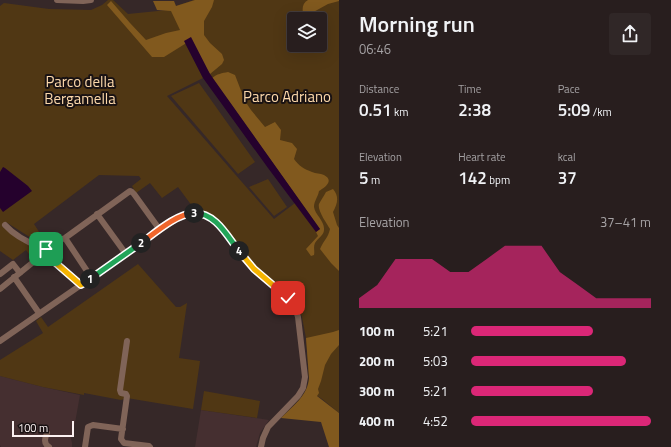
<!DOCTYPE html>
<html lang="en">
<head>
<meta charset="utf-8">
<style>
  body { margin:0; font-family:"Titillium Web",sans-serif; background:#302727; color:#f1f3f6; height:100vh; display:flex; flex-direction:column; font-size:15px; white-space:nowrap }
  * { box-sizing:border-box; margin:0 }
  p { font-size:13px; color:#a5a2a4 }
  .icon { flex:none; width:22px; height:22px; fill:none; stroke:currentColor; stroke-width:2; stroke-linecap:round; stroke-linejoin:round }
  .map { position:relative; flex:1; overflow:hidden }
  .details { display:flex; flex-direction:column; background:#281e1e; width:332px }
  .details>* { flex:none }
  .controls { position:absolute; left:287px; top:12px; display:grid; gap:8px }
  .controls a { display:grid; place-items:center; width:40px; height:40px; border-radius:4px; background:#281e1e; box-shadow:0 4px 16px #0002,0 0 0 1px #443c3c; font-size:20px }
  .scale { position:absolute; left:12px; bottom:10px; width:62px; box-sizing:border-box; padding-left:4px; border:2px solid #fbf1f1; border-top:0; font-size:11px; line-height:14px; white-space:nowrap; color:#fbf1f1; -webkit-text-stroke:3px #191213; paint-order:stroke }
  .pin { position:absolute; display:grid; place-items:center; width:34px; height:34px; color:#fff; margin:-17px; border-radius:8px; box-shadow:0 2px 6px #0006 }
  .km { position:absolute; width:20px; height:20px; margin:-10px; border-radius:50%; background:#222; color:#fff; font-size:11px; line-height:20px; text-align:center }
  .round { display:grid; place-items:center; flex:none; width:42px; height:42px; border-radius:4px; background:#302727 }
  .summary { display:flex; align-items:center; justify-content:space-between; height:68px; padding:0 20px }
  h1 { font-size:22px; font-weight:600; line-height:30px }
  .figures { display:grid; grid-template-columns:repeat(3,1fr); gap:6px; height:68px; padding:4px 20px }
  .figures div { display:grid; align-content:center }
  .figures b { font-size:17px; font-weight:600 }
  .figures small { font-size:11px; font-weight:400 }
  .figures p { font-size:11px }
  .chart { height:112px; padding:8px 20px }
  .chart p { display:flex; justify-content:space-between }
  .chart svg { width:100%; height:72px; margin-top:4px; fill:#db2777; opacity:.7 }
  ul { padding:0 20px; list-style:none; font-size:13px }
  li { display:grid; grid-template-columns:64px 48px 1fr; align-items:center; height:30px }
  li i { height:10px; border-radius:5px; background:#db2777 }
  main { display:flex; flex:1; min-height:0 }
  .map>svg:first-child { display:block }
</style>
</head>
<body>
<main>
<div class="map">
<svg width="339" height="447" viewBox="0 0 339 447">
  <rect width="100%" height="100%" fill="#362828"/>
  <!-- built -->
  <path fill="#452f30" d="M0 376 43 387 80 395 75 423 73 427 71 439 72 443V447H1L0 445Z
    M201 410 269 420 260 433 256 447H195Z"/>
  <!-- green -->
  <path fill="#503714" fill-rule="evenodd" d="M108 0H113L128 14 168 10 176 6 194 0H339V413L322 399 308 390 309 378 306 338 302 317 296 303 255 265 214 216 203 211 195 210 178 187 162 198 150 183 136 193 132 186 141 179 139 176 99 175 34 224 45 241 39 243 6 222 2 226 35 250 36 253 32 258 26 250 13 260 0 251V6L4 3 49 9 91 10 102 5ZM294 19H320V45H294ZM191 38 210 74 299 200 274 219 167 96 203 78 184 41Z
    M199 83 255 162 238 174 171 96Z
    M268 179 287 207 274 216 249 187Z
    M138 264 176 307H180L187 303 179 358 200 361 193 409 127 398 121 400 84 393V395L43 387 0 376V360L43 333 36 321 41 317 48 327Z
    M204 391 260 401 257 418 201 410Z"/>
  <!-- forest -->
  <path fill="#81591e" d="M195 0H214L212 7 204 21V35L210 43 222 54 224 60 222 64 210 74 188 42 164 57H152L107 5 111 1 130 23 146 40 166 33 180 30 171 11 157 10 153 1H174L176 6Z
    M308 0H339V1L328 4 308 15 303 13C302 7 303 3 308 0Z
    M228 72 235 75 245 101 251 110 265 127 275 122 281 130 280 140 292 143 297 149 294 159C299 166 304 169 312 172 316 174 320 173 324 175 335 181 324 188 319 191 318 197 314 201 314 207 315 215 325 221 324 230 324 235 318 238 315 243 313 247 315 251 314 255L311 256 306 249 318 236 316 232 320 229 212 78C217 74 222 73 228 72Z
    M333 189C339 196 338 203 333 212L337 225 339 228V271L331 263 320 249C324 240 328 238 330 229 327 224 317 210 319 204 321 200 324 196 326 192Z
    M339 330V345L331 354 325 365 321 381 318 389 319 393 317 396 339 413V447H329L321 422 281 418C293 406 308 395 309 378L306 338 333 332Z"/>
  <!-- water -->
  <path fill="#25012d" d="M191 37 210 74 320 229 316 232 268 168 203 78 184 41Z
    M3 167 5 168 28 186 32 191 3 212 0 208V172Z"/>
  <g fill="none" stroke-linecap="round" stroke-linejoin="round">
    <!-- minor -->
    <path stroke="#806458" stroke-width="6" d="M57 0 83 1 91 0
      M97 214 126 254
      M5 225C14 235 27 242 40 247L65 238 130 191 132 192 134 194 160 230
      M65 238 91 277
      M47 252 50 258 81 285
      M0 274 13 264 20 273
      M14 277 39 313
      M0 289 42 255
      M0 341 179 217C189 212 199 211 209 217 224 225 233 246 244 259 252 268 261 275 269 282 282 292 294 301 298 317L305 377 303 388 298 396 268 427 263 438 261 447
      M127 341 120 390 121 393 126 394 127 396 121 439 124 443 149 446 150 447
      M47 433C45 438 43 443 49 447
      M85 447 88 427 93 425 123 429"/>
  </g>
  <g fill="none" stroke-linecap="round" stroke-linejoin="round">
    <defs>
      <path id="split-1" d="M46 249 47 252 50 258 81 285 90 279"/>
      <path id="split-2" d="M90 279 141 243"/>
      <path id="split-3" d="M141 243C155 233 176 214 194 213"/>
      <path id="split-4" d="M194 213C216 213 227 236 239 251"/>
      <path id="split-5" d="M239 251 254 269 288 298"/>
    </defs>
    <!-- split-1 casing -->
    <use href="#split-1" stroke="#fff" stroke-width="8"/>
    <!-- split-2 casing -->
    <use href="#split-2" stroke="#fff" stroke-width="8"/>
    <!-- split-3 casing -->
    <use href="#split-3" stroke="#fff" stroke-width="8"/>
    <!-- split-4 casing -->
    <use href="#split-4" stroke="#fff" stroke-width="8"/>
    <!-- split-5 casing -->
    <use href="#split-5" stroke="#fff" stroke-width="8"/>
    <!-- split-1 -->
    <use href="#split-1" stroke="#f5b400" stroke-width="5"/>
    <!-- split-2 -->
    <use href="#split-2" stroke="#22a559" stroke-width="5"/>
    <!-- split-3 -->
    <use href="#split-3" stroke="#f0652b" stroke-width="5"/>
    <!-- split-4 -->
    <use href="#split-4" stroke="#22a559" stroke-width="5"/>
    <!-- split-5 -->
    <use href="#split-5" stroke="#f5b400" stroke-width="5"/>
  </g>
  <g text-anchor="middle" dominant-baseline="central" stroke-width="4" stroke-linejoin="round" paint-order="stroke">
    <!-- park labels -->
    <g font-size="15" fill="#fcd8aa" stroke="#191213">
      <text x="80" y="81">Parco della<tspan x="80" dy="17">Bergamella</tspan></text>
      <text x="287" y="96">Parco Adriano</text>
    </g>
  </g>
</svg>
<div class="controls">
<a><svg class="icon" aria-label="layers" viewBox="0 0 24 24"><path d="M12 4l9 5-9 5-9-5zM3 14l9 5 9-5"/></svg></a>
</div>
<div class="scale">100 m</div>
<div class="pin" style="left:46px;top:249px;background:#1e9e55"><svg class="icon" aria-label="arrive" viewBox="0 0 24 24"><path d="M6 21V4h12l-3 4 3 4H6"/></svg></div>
<div class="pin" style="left:288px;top:298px;background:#d93025"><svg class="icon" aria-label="check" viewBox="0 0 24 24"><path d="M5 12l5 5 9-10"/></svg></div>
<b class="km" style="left:90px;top:279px">1</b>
<b class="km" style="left:141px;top:243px">2</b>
<b class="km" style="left:194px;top:213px">3</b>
<b class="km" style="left:239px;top:251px">4</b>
</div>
<section class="details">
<div class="summary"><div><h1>Morning run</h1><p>06:46</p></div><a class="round"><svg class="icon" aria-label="share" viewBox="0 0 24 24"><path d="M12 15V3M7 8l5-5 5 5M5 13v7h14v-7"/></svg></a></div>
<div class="figures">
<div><p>Distance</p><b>0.51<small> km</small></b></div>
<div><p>Time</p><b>2:38</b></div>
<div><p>Pace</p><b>5:09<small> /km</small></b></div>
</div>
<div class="figures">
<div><p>Elevation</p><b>5<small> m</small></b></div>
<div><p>Heart rate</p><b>142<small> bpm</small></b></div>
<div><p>kcal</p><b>37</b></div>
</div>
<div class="chart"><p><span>Elevation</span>37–41 m</p>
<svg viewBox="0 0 160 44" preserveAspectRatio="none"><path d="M0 44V38L10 30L20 14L30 14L40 14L50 22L60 22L70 14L80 6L90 6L100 6L110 22L120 30L130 38L140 38L150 38L160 38V44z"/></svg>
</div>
<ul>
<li><b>100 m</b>5:21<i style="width:68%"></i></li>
<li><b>200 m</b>5:03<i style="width:86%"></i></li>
<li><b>300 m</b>5:21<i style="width:68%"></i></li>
<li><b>400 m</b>4:52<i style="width:100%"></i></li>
</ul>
</section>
</main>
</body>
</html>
